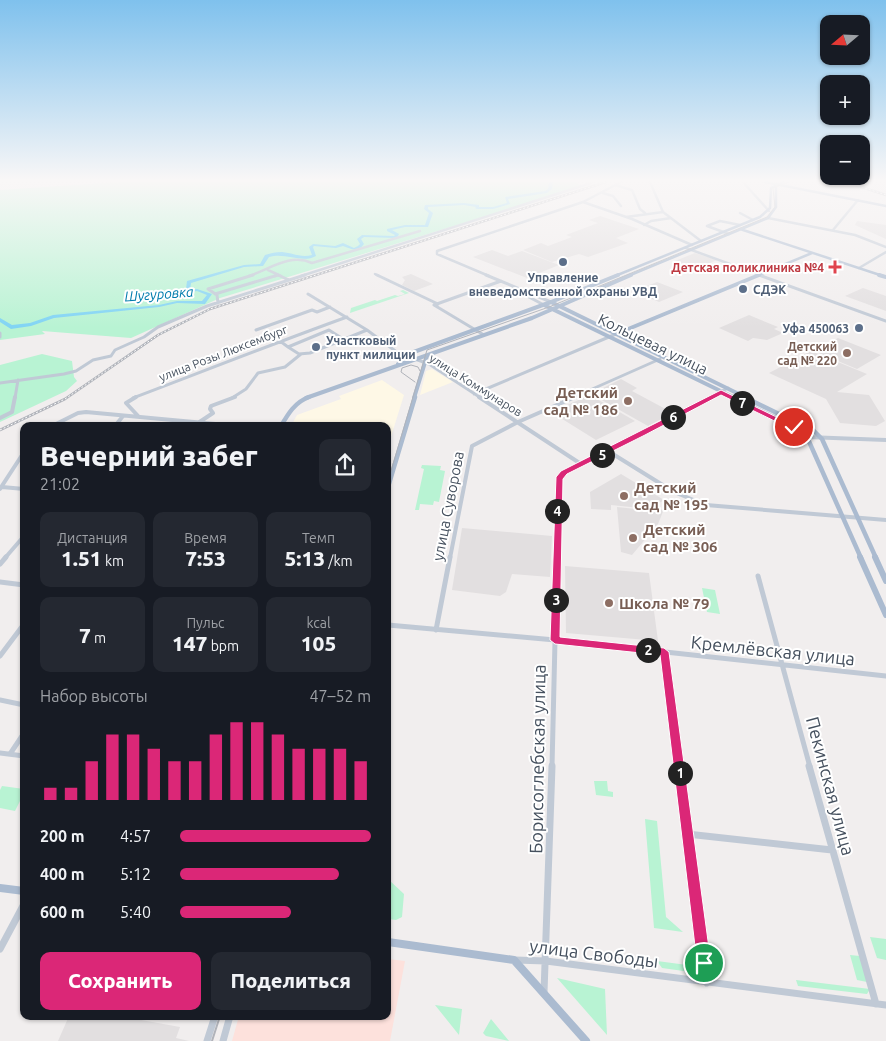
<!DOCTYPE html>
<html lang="ru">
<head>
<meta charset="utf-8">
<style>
  body { margin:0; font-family:Ubuntu,sans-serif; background:#242831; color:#f1f3f6; height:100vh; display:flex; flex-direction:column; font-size:19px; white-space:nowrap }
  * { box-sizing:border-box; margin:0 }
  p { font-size:16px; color:#9ea1a6 }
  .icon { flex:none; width:28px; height:28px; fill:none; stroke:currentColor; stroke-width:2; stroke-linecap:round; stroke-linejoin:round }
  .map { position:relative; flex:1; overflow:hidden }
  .side { position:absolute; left:20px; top:422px; width:371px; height:598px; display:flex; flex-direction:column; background:#171b24; border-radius:10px; box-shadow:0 1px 4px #0004 }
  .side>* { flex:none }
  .needle { width:32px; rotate:251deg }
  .fabs { position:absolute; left:820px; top:15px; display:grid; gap:10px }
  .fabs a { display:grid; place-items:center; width:50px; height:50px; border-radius:10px; background:#171b24; box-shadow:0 1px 4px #0004; font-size:25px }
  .pin { position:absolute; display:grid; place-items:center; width:42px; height:42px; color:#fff; margin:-21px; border:2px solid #fff; border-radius:50%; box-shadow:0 1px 5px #0007 }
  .km { position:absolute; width:25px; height:25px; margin:-12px; border-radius:50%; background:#222; color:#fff; font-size:14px; line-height:25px; text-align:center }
  .round { display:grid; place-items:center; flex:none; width:52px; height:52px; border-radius:10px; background:#242831 }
  .headline { display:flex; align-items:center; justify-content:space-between; height:85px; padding:0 20px }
  h1 { font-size:28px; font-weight:800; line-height:38px }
  .figures { display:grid; grid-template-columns:repeat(3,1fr); gap:8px; height:85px; padding:5px 20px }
  .figures div { display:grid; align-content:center; border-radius:10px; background:#242831; text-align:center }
  .figures b { font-size:21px; font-weight:800 }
  .figures small { font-size:14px; font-weight:400 }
  .figures p { font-size:14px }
  .chart { height:140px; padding:10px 20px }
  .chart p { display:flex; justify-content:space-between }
  .chart svg { width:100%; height:90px; margin-top:5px; stroke:#db2777; stroke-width:6 }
  .cta { display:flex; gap:10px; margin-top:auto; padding:10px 20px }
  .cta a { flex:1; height:58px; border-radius:10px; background:#db2777; color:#fff; font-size:20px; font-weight:800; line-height:58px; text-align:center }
  .cta a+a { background:#242831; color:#f1f3f6 }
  ul { padding:0 20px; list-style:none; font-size:16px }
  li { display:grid; grid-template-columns:80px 60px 1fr; align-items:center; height:38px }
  li i { height:12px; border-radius:6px; background:#db2777 }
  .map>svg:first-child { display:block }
</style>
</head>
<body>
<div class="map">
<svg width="886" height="1041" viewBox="0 0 886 1041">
  <rect width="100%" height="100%" fill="#f1eeee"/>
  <!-- commercial -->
  <path fill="#fef8e6" d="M432 369 453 382 420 395 426 371Z
    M382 380 404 395 389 443 388 442V426H291L297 415 341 399 339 396Z"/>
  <!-- education -->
  <path fill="#e2dfe0" d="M600 216 639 229 616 238 628 243 588 257 579 254 552 262 523 250 541 243 548 246 572 237 566 235 598 223 589 220Z
    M857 221 886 225V239L855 225Z
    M492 250 508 256 522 251 559 265 527 278 473 257Z
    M695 253 717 260 697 269 675 261Z
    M411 274 433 284 414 291 402 285 405 280 402 277Z
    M657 282 683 292 659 302 634 291Z
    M863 288 886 296V311L845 296Z
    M749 315 778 327 774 329 783 333 767 340 753 338 748 341 719 328Z
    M838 338 881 355 857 369 814 351Z
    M811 351 867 374 837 392 869 395 885 421 876 426 840 423 826 399 769 373Z
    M621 379 637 388 632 391 673 413 648 426 591 394Z
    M590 395 635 421 596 440 551 412Z
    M621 474 664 500 650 509 611 505V510L591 509 590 492Z
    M617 507 655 511 664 509 658 524 632 555 621 552Z
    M462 528 552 536 550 577 512 574 506 592 500 596 452 590Z
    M565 566 649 573 658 641 566 633Z
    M69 1016H119L180 1027 176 1038 189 1041H58Z"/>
  <!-- medical -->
  <path fill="#fde1dc" d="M388 959 405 961 390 1041H232L239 1016H388Z"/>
  <!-- green -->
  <path fill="#b8f3d3" d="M119 182H577L581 187 220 298 131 338 42 331 45 334 0 340V190Z
    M403 290 409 293 350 313 351 308 375 300 377 301 395 295 398 296 405 294 400 291Z
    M42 354 72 361 74 377 77 381 66 391 0 422V365Z
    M422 465 441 466 440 470 445 471 439 502 434 501 433 505 420 504 419 510H415L424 469 421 468Z
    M702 588 715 590 720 614 707 612Z
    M594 781H607L608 791 613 792V797L596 795Z
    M2 786 24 789V793L15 811 0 808V790Z
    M645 819 657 821 666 917 683 932 654 928Z
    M388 879 404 894 402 917 396 920 388 919Z
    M870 937 886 939V960L877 958Z
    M850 955 860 956 867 982 857 980Z
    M657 961 702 967 698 973 662 968Z
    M557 978 605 989 607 1035Z
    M796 980 870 989 867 994 798 986Z
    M435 1005 462 1009 459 1035Z
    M491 1019 509 1041 486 1036 483 1033Z"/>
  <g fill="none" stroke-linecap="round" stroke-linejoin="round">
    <!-- river -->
    <path fill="#81d4f4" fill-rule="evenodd" d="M549 182H553L552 189 547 193 508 199 510 204 493 209H477L475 208 476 207 464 205 428 207V209L433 213 428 227H405L392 230 399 234 397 238H396L364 237 361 239 364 244C358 253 351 249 343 246L336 248 314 246 313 247 316 256C302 264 286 252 269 257L263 266 244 267 191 283 190 290 197 289 212 294 205 304 177 303 159 307 54 318 31 326 11 329 0 322V318L12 325 30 323 53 315 159 305 177 301H202L207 295 197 291 181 294 182 290 186 289 187 281 244 265 260 264 265 255C271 253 276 252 282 252 293 253 301 258 312 255L309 247 313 244 335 246 343 243 354 248 358 246 360 244 357 239 362 235 394 236 395 235 387 231V229L405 225H425L429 213 424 209 425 205 464 203 479 205V207H493L507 203 505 197 545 191 548 189Z"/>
    <!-- minor-far4 -->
    <path stroke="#c0c9d5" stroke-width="2.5" d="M650 182 663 212 701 241
      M743 182 769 211
      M615 185 632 190 640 209 645 213
      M603 193 613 196 621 206
      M583 202 632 219 692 245
      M740 213 753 220
      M626 217 663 212
      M768 218 855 235 886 247
      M644 225 651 221 671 218
      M833 230 858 200
      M729 234 707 226 720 221 740 225
      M686 248 763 276
      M859 268 886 252
      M268 270 281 276
      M375 274 379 276
      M249 276C270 269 290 253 312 263L420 231
      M275 276 278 275
      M301 276 591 183
      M489 276 437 254V251L583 202 621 182"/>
    <!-- minor-far3 -->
    <path stroke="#c0c9d5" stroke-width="3" d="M278 275 289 280
      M377 275 438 304
      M486 275 551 302
      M759 275 886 321
      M512 288 544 305
      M215 294 278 275
      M308 294 367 330 398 353 429 364 481 398
      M218 303 217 295 208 289 253 275
      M434 305 501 281
      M434 305 484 335
      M256 330 312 310 317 312 330 307
      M0 333V337
      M280 341 288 347 329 330 343 339
      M288 347 299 354 310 353 367 330
      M0 383 64 374 76 371 93 360 111 356 115 350 144 337 158 327 207 306 305 275
      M474 394 616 334
      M15 398 18 380
      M133 398C204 371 275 343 347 317
      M232 398 246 389 258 373 285 367 301 354
      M572 398 660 359
      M709 398 728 388"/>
    <!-- minor-far2 -->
    <path stroke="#c0c9d5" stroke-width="4" d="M136 397 126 403 139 417
      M479 397 581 464
      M0 418 12 412 15 397
      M198 423 213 413 210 409 211 406 235 397
      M52 426 78 413 86 412 237 426
      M115 426 123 416
      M807 437 886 440
      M608 451 674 492 706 505 886 520
      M2 487 24 489
      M0 489 24 452
      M5 558 24 536
      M450 558 472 446 518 422 575 397
      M557 558 559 479 564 472 643 434 712 397"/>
    <!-- minor-far1 -->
    <path stroke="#c0c9d5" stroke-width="5" d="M0 564 6 557
      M758 576 810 767
      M0 582 24 585
      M388 625 555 640 886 676
      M436 630 450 557
      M664 652 679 767
      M0 656 24 624
      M0 700 24 705
      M0 753 24 756
      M10 754 24 733
      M552 767 557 557"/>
    <!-- minor -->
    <path stroke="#c0c9d5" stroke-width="7" d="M679 766 707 983
      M809 766 876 1004
      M687 834 832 850
      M0 949 24 904
      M515 960 546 961 886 1005
      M544 992 552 766
      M207 1041 215 1016
      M223 1041 230 1016"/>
    <!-- major-far4 -->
    <path stroke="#abbbd0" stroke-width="2.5" d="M765 182 886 206
      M740 229 883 276
      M615 276 760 217 770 208 771 188 783 182
      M628 276 768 218 776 207V184
      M756 276 812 253"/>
    <!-- major-far3 -->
    <path stroke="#abbbd0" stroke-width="4" d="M879 275 886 277
      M551 302 747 398
      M544 305 735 398
      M616 334 759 275
      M398 364 411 353 551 302 618 275
      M306 398 532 318 631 275
      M414 398 427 356"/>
    <!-- major-far2 -->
    <path stroke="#abbbd0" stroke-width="4.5" d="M732 397 802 431 807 437 861 558
      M744 397 814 431 822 439 876 558
      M281 426C288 414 295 402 309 397
      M388 487 415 397"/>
    <!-- major-far1 -->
    <path stroke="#abbbd0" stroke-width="6" d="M860 557 886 615
      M875 557 886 581"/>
    <!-- major -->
    <path stroke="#abbbd0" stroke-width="8" d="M0 888 24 891
      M388 942 514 960 586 1041"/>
    <!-- tram-far1 -->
    <path stroke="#b0b3ba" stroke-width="1" d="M415 382 401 372 402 368 411 365 418 367 420 371
      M388 481 427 350 549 307 767 217 775 207 773 188 789 182"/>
    <!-- tram -->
    <path stroke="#b0b3ba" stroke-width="2" d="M212 1041 220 1016"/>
    <defs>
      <path id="rail" d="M846 182 886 195
        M0 430 65 399 158 335 210 309 606 182"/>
    </defs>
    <!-- rail casing -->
    <use href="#rail" stroke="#b0b3ba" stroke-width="2.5"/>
    <!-- rail -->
    <use href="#rail" stroke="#fff" stroke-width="1" stroke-dasharray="2" stroke-linecap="butt"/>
  </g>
  <!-- sky -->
  <linearGradient id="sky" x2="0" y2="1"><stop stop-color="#7fc1ed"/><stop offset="0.55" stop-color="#f9f7f7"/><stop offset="1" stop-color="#f9f7f7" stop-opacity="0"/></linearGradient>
  <rect width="886" height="328" fill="url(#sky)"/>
  <!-- route -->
  <path fill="#db2777" stroke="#fff" d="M721 390 797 427 791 429 721 395 645 435 567 474 563 479 560 637 664 648 669 652 711 963 709 968 704 970 699 968 697 963 660 655 555 644 550 640 556 477 561 471Z"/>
  <!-- markers -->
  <g fill="#5c6f8a" stroke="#fff" stroke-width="2">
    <circle cx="563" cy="262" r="5"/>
    <circle cx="743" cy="289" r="5"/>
    <circle cx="859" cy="328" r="5"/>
    <circle cx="316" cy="347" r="5"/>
  </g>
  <path fill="#e0444e" stroke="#fff" stroke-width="2" d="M832.5 259.5h5v5h5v5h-5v5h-5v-5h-5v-5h5z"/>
  <g fill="#8d6e63" stroke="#fff" stroke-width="2">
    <circle cx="847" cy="353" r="5"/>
    <circle cx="628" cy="401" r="5"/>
    <circle cx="624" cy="496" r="5"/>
    <circle cx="633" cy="538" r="5"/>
    <circle cx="609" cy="603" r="5"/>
  </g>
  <g text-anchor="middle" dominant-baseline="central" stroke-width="4" stroke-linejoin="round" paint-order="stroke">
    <!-- far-health labels -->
    <g font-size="12" font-weight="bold" fill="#be3a42" stroke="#fff" text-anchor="end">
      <text x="824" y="267">Детская поликлиника №4</text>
    </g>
    <!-- far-service labels -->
    <g font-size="12" font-weight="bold" fill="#4e5e75" stroke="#fff" text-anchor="start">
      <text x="563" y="277" text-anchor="middle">Управление<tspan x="563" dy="14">вневедомственной охраны УВД</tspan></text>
      <text x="753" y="289">СДЭК</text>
      <text x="849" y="328" text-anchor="end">Уфа 450063</text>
      <text x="326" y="340">Участковый<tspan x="326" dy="14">пункт милиции</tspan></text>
    </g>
    <!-- far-education labels -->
    <g font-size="12" font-weight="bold" fill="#785e54" stroke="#fff" text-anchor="end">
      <text x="837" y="346">Детский<tspan x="837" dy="14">сад № 220</tspan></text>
    </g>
    <!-- far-street labels -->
    <g font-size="12" fill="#45505e" stroke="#fff">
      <text transform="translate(223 353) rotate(-21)">улица Розы Люксембург</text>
      <text transform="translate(476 385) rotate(32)">улица Коммунаров</text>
    </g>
    <!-- far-water labels -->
    <g font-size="14" font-style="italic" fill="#017cad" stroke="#fff">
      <text transform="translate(159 294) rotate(-4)">Шугуровка</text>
    </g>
    <!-- street labels -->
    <g font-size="15" fill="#45505e" stroke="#fff">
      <text transform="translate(653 344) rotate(26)">Кольцевая улица</text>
      <text transform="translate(448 506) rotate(-79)">улица Суворова</text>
    </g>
    <!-- education labels -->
    <g font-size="15" font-weight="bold" fill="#785e54" stroke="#fff" text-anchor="start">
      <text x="618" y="392" text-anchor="end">Детский<tspan x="618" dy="17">сад № 186</tspan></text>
      <text x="634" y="487">Детский<tspan x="634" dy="17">сад № 195</tspan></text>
      <text x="643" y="529">Детский<tspan x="643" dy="17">сад № 306</tspan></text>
      <text x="619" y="603">Школа № 79</text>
    </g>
    <!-- near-street labels -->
    <g font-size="18" fill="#45505e" stroke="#fff">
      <text transform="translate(773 650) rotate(6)">Кремлёвская улица</text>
      <text transform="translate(537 759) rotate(-89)">Борисоглебская улица</text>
      <text transform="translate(831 786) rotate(75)">Пекинская улица</text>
      <text transform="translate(594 953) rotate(7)">улица Свободы</text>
    </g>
  </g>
</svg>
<div class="fabs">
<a><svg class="needle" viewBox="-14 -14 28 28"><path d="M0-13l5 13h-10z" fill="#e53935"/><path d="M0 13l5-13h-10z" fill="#9ea1a6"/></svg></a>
<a>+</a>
<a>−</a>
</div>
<div class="pin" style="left:704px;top:963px;background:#1e9e55"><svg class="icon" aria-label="arrive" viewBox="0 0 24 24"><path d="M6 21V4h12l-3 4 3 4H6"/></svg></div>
<div class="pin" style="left:794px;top:427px;background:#d93025"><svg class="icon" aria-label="check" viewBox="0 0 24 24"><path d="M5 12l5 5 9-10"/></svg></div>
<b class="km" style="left:680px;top:773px">1</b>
<b class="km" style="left:648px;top:650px">2</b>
<b class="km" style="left:556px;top:600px">3</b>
<b class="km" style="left:557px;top:511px">4</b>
<b class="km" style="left:602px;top:455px">5</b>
<b class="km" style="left:673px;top:417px">6</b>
<b class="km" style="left:742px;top:403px">7</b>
<section class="side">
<div class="headline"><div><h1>Вечерний забег</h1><p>21:02</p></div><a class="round"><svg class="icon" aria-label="share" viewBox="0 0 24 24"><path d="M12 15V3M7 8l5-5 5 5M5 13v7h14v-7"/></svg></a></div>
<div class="figures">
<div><p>Дистанция</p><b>1.51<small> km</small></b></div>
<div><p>Время</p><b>7:53</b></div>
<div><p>Темп</p><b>5:13<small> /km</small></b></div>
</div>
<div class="figures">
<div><b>7<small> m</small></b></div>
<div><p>Пульс</p><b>147<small> bpm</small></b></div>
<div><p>kcal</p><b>105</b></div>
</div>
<div class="chart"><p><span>Набор высоты</span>47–52 m</p>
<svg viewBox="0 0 160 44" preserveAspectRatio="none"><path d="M5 44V38M15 44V38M25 44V25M35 44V12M45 44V12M55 44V19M65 44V25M75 44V25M85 44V12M95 44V6M105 44V6M115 44V12M125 44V19M135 44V19M145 44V19M155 44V25"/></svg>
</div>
<ul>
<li><b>200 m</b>4:57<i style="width:100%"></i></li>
<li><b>400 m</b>5:12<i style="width:83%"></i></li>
<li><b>600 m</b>5:40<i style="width:58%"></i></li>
</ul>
<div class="cta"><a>Сохранить</a><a>Поделиться</a></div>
</section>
</div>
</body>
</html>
